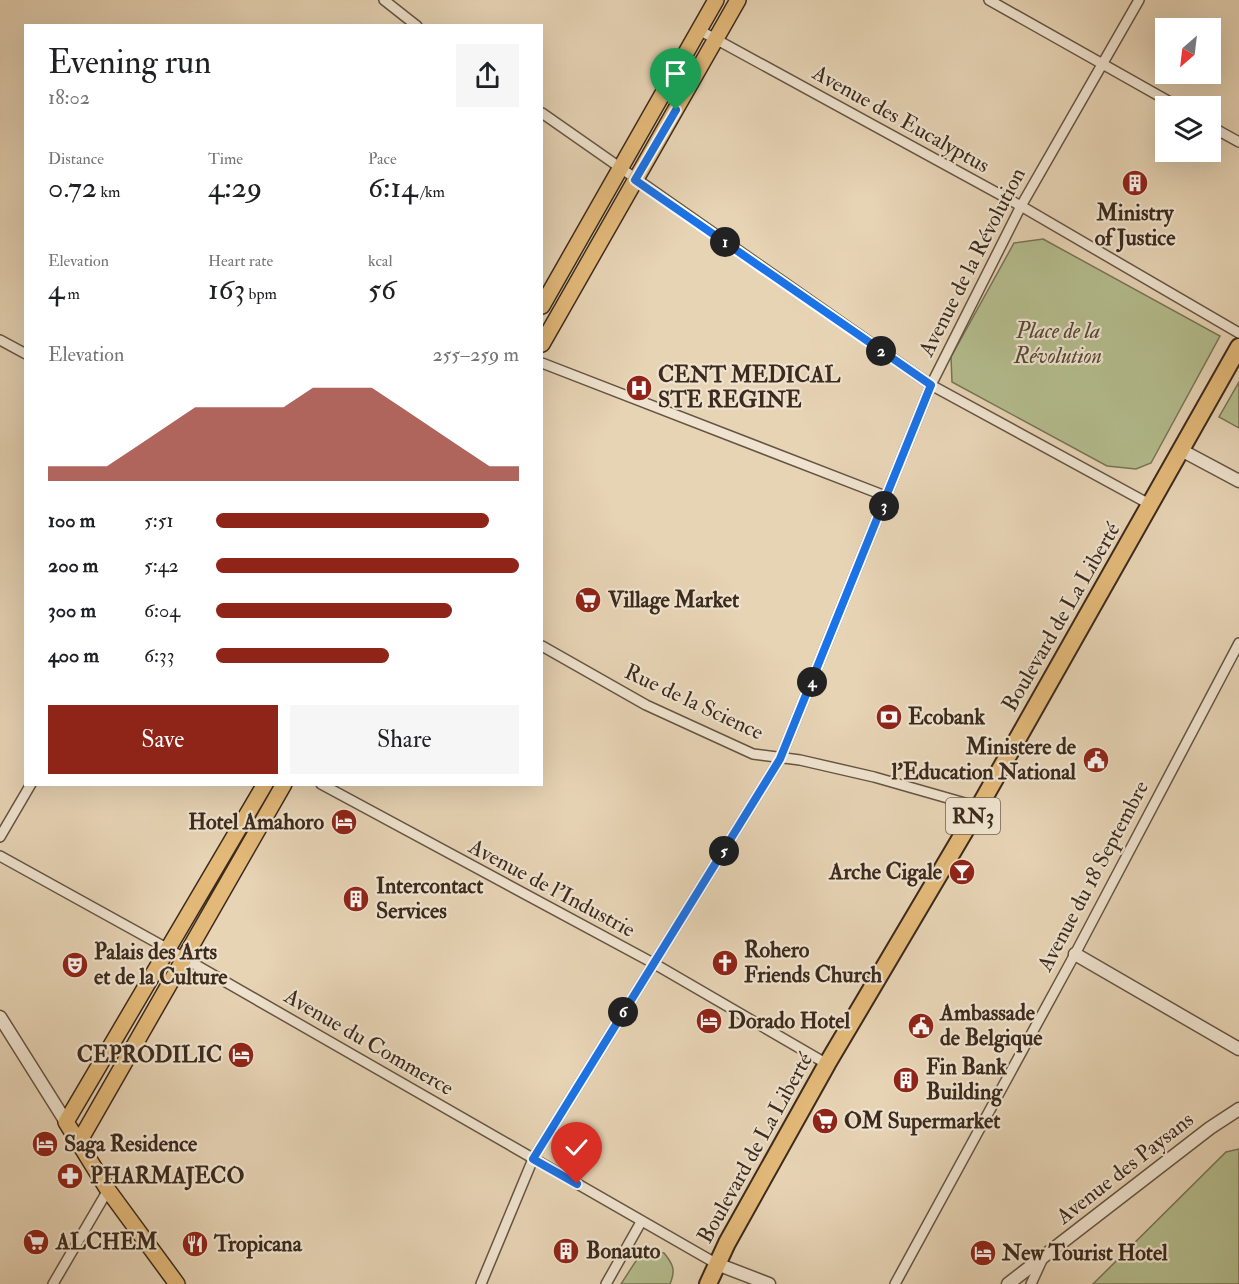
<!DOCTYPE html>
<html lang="en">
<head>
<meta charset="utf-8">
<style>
  body { margin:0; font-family:"IM FELL Double Pica",serif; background:#f6f6f6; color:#202124; height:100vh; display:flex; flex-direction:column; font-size:22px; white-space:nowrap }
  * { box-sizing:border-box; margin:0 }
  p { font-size:20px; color:#757577 }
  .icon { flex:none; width:33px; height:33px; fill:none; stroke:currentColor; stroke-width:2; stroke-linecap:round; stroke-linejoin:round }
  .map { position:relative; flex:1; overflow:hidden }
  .side { position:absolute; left:24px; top:24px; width:519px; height:762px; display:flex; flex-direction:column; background:#fff; border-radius:0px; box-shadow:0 6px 24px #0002 }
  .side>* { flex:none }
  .needle { width:39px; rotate:208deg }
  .buttons { position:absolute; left:1155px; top:18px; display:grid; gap:12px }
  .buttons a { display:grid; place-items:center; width:66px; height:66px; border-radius:0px; background:#fff; box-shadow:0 6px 24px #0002; font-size:30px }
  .pin { position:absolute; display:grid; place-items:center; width:51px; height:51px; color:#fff; margin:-62px -26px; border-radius:50% 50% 50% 0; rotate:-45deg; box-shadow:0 0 6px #0007 }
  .pin .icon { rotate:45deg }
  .km { position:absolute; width:30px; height:30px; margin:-15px; border-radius:50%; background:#222; color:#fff; font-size:16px; line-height:30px; text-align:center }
  .round { display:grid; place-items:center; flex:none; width:63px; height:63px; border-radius:0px; background:#f6f6f6 }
  .headline { display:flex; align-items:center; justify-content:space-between; height:102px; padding:0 24px }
  h1 { font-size:33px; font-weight:600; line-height:45px }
  .stats { display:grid; grid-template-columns:repeat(3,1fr); gap:9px; height:102px; padding:6px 24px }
  .stats div { display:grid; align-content:center }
  .stats b { font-size:30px; font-weight:600 }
  .stats small { font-size:16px; font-weight:400 }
  .stats p { font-size:16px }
  .chart { height:168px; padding:12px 24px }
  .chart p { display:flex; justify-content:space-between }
  .chart svg { width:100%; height:108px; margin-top:6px; fill:#8f2418; opacity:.7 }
  .button { display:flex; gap:12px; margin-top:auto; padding:12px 24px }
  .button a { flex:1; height:69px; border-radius:0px; background:#8f2418; color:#fff; font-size:24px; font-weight:600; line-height:69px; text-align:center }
  .button a+a { background:#f6f6f6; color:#202124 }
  ul { padding:0 24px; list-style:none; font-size:20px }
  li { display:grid; grid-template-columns:96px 72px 1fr; align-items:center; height:45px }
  li i { height:15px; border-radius:8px; background:#8f2418 }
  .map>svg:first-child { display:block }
</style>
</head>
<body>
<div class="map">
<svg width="1239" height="1284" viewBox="0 0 1239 1284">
  <rect width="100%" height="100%" fill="#e7d4b5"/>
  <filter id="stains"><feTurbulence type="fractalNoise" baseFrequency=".00333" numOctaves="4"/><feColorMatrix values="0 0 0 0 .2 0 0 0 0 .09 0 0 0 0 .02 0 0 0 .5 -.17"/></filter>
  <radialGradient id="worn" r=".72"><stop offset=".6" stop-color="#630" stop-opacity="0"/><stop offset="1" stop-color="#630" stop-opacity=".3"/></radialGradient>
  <!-- green -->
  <path fill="#b4bd8e" stroke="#787456" stroke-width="1.5" d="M1043 239 1220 336 1151 463 1136 469 1107 466 952 382 951 357 1014 243Z
    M1239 382V428L1219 417Z
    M1239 1149V1284H1093L1226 1152Z
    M643 1250 664 1253C673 1264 676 1270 670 1284H621Z"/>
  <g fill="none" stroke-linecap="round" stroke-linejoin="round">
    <defs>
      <path id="minor" d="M384 0 417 26
        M989 0 1177 106
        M699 30 1021 206 1239 333
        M542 113 931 385 1151 505
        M1210 126 1239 142
        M0 340 26 354
        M542 363 888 497
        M542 646 646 705 753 754 800 760 874 777 979 807
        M321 784 653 963 827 1064
        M0 837 31 784
        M0 856 170 950 717 1264
        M53 1284 108 1190
        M481 1284 533 1159 780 759 931 385 1021 206 1139 0
        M606 1284 641 1222
        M895 1284 1075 954 1239 643
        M1031 1284 1042 1260"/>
      <path id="tertiary" d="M1181 450 1239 481
        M1075 954 1239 1049
        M0 1017 66 1122
        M717 1264 769 1284
        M1008 1284 1210 1128 1239 1109"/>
      <path id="primary" d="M542 306 716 0
        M542 344 738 0
        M79 1142 284 784
        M177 1284 108 1190 66 1122 265 784"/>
      <path id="trunk" d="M708 1284 727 1243 827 1064 979 807 1239 347"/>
    </defs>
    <!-- minor casing -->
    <use href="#minor" stroke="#665443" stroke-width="12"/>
    <!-- tertiary casing -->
    <use href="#tertiary" stroke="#665443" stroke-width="15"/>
    <!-- primary casing -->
    <use href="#primary" stroke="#3b2a1d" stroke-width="18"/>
    <!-- trunk casing -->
    <use href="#trunk" stroke="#3b2a1d" stroke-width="20"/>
    <!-- minor -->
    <use href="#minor" stroke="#efe3cf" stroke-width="9"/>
    <!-- tertiary -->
    <use href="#tertiary" stroke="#efe3cf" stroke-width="12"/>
    <!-- primary -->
    <use href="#primary" stroke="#e4ba7a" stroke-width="15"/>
    <!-- trunk -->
    <use href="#trunk" stroke="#e4ba7a" stroke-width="16"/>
  </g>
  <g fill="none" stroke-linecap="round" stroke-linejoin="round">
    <defs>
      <path id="route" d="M577 1184 533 1159 780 759 931 385 635 180 676 110"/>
    </defs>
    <!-- route casing -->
    <use href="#route" stroke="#fff" stroke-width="12"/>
    <!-- route -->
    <use href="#route" stroke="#1a73e8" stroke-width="8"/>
  </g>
  <!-- icons -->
  <defs>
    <symbol id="building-disc" viewBox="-11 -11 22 22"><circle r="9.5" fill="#8f2418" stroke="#efe3cf"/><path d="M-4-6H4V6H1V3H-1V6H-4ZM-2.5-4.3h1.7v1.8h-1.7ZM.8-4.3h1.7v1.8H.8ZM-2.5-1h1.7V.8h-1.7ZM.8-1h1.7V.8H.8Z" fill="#fff"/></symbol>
    <symbol id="hospital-disc" viewBox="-11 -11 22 22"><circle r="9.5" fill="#8f2418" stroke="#efe3cf"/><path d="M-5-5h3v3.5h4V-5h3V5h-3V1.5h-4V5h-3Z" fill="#fff"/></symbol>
    <symbol id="supermarket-disc" viewBox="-11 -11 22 22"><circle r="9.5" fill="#8f2418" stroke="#efe3cf"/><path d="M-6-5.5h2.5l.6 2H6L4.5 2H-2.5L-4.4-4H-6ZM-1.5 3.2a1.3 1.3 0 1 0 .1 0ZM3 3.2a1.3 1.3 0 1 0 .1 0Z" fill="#fff"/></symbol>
    <symbol id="bank-disc" viewBox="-11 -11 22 22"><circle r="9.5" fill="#8f2418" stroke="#efe3cf"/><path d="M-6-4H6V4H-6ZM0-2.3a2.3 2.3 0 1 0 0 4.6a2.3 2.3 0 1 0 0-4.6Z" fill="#fff"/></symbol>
    <symbol id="civic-disc" viewBox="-11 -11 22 22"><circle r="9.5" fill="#8f2418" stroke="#efe3cf"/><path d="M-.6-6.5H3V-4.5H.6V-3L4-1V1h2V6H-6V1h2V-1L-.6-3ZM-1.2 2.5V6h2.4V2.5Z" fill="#fff"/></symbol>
    <symbol id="hotel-disc" viewBox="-11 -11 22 22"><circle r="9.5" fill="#8f2418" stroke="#efe3cf"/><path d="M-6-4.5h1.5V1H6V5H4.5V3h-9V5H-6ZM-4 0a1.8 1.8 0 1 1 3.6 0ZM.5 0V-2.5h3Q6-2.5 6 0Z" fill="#fff"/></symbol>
    <symbol id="bar-disc" viewBox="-11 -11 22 22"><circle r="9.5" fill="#8f2418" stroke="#efe3cf"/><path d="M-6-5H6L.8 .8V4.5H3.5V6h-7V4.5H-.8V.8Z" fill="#fff"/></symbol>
    <symbol id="church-disc" viewBox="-11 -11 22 22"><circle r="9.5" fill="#8f2418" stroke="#efe3cf"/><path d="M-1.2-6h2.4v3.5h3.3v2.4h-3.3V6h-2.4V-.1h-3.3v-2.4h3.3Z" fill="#fff"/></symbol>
    <symbol id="theatre-disc" viewBox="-11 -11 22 22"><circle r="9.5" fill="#8f2418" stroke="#efe3cf"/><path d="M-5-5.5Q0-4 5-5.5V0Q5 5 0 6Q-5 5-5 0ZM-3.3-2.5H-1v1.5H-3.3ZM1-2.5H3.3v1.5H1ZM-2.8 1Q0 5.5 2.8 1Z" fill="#fff"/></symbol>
    <symbol id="pharmacy-disc" viewBox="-11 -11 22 22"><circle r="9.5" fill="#8f2418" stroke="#efe3cf"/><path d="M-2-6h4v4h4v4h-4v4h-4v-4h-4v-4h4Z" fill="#fff"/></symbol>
    <symbol id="restaurant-disc" viewBox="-11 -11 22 22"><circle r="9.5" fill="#8f2418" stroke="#efe3cf"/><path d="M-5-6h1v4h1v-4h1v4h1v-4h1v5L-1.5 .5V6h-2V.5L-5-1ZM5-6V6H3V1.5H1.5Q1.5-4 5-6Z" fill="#fff"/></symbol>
  </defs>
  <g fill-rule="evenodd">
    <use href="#building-disc" x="1120" y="168" width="30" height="30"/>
    <use href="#hospital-disc" x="624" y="373" width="30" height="30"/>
    <use href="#supermarket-disc" x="573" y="585" width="30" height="30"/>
    <use href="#bank-disc" x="874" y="702" width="30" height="30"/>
    <use href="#civic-disc" x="1081" y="745" width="30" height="30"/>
    <use href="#hotel-disc" x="329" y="807" width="30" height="30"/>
    <use href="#bar-disc" x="947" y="857" width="30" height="30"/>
    <use href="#building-disc" x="341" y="884" width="30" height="30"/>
    <use href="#church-disc" x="710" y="948" width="30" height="30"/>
    <use href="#theatre-disc" x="60" y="950" width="30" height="30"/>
    <use href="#hotel-disc" x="694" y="1006" width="30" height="30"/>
    <use href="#civic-disc" x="906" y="1011" width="30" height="30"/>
    <use href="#hotel-disc" x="226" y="1040" width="30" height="30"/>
    <use href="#building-disc" x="891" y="1065" width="30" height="30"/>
    <use href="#supermarket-disc" x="810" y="1106" width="30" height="30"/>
    <use href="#hotel-disc" x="30" y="1129" width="30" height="30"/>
    <use href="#pharmacy-disc" x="55" y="1161" width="30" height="30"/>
    <use href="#supermarket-disc" x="21" y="1227" width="30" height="30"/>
    <use href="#restaurant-disc" x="180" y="1229" width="30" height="30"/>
    <use href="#building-disc" x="551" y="1236" width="30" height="30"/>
    <use href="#hotel-disc" x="968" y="1238" width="30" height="30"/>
  </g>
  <g text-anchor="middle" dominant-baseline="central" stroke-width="4.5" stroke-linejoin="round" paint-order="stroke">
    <!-- shield labels -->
    <rect fill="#efe3cf" stroke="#716252" stroke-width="1.5" x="946" y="798" width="54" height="36" rx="4.5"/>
    <g font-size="21" font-weight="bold" fill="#3b2a1d">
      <text x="973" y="816">RN3</text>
    </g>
    <!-- street labels -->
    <g font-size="22" fill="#3b2a1d" stroke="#efe3cf">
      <text transform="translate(901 119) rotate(29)">Avenue des Eucalyptus</text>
      <text transform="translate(972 262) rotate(-63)">Avenue de la Révolution</text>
      <text transform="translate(1061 617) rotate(-60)">Boulevard de La Liberté</text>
      <text transform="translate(694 702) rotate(25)">Rue de la Science</text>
      <text transform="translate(1093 876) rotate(-62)">Avenue du 18 Septembre</text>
      <text transform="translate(552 888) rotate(28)">Avenue de l'Industrie</text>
      <text transform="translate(369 1042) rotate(30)">Avenue du Commerce</text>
      <text transform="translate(755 1148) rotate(-61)">Boulevard de La Liberté</text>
      <text transform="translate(1125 1168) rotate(-38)">Avenue des Paysans</text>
    </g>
    <!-- poi labels -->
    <g font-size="22" font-weight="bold" fill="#3b2a1d" stroke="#efe3cf" text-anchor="start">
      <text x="1135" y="213" text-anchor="middle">Ministry<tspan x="1135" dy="25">of Justice</tspan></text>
      <text x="658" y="375">CENT MEDICAL<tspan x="658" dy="25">STE REGINE</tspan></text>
      <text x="608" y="600">Village Market</text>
      <text x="908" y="717">Ecobank</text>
      <text x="1076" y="747" text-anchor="end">Ministere de<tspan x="1076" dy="25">l'Education National</tspan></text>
      <text x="324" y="822" text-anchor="end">Hotel Amahoro</text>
      <text x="942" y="872" text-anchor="end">Arche Cigale</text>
      <text x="376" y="886">Intercontact<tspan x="376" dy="25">Services</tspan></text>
      <text x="744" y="950">Rohero<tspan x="744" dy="25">Friends Church</tspan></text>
      <text x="94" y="952">Palais des Arts<tspan x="94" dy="25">et de la Culture</tspan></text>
      <text x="940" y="1013">Ambassade<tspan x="940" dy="25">de Belgique</tspan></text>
      <text x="728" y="1021">Dorado Hotel</text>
      <text x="222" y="1055" text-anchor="end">CEPRODILIC</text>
      <text x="926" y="1067">Fin Bank<tspan x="926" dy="25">Building</tspan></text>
      <text x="844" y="1121">OM Supermarket</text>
      <text x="64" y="1144">Saga Residence</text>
      <text x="90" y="1176">PHARMAJECO</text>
      <text x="56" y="1242">ALCHEM</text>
      <text x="214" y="1244">Tropicana</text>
      <text x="586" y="1251">Bonauto</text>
      <text x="1002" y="1253">New Tourist Hotel</text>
    </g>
    <!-- park labels -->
    <g font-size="22" font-style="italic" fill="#534734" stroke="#efe3cf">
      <text x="1058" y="331">Place de la<tspan x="1058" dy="25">Révolution</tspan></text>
    </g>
  </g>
  <rect width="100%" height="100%" filter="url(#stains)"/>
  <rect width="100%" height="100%" fill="url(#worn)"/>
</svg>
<div class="buttons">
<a><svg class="needle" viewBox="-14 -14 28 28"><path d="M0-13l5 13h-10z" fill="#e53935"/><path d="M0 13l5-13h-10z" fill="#757577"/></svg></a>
<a><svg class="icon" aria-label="layers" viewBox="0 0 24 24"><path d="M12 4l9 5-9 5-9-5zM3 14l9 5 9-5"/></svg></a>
</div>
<div class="pin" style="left:676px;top:110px;background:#1e9e55"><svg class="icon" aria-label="arrive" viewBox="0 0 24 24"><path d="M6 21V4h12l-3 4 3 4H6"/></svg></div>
<div class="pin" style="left:577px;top:1184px;background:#d93025"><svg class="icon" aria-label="check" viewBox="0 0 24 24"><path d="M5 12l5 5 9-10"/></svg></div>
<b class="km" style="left:725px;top:242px">1</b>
<b class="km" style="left:881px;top:351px">2</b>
<b class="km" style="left:884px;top:506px">3</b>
<b class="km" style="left:812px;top:682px">4</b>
<b class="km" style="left:724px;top:851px">5</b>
<b class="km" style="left:623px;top:1012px">6</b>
<section class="side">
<div class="headline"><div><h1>Evening run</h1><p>18:02</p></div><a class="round"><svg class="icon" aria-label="share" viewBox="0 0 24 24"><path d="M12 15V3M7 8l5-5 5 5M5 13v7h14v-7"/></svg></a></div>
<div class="stats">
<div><p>Distance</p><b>0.72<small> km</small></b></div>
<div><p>Time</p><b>4:29</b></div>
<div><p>Pace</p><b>6:14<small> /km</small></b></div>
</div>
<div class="stats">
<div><p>Elevation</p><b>4<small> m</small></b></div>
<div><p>Heart rate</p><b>163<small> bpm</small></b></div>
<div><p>kcal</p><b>56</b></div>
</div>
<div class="chart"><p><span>Elevation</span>255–259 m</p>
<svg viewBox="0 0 160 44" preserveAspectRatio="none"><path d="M0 44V38L10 38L20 38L30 30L40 22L50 14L60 14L70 14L80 14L90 6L100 6L110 6L120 14L130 22L140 30L150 38L160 38V44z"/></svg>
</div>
<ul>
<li><b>100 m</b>5:51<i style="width:90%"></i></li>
<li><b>200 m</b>5:42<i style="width:100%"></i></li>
<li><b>300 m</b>6:04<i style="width:78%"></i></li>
<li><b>400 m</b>6:33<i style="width:57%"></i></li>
</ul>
<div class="button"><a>Save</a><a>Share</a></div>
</section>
</div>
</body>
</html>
